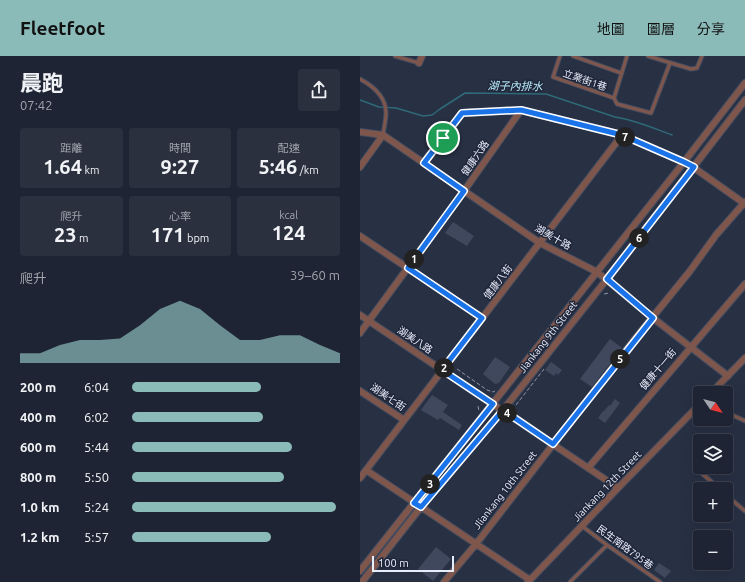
<!DOCTYPE html>
<html lang="zh-TW">
<head>
<meta charset="utf-8">
<style>
  body { margin:0; font-family:Ubuntu,"Noto Sans TC",sans-serif; background:#2b303f; color:#f1f3f6; height:100vh; display:flex; flex-direction:column; font-size:15px; white-space:nowrap }
  * { box-sizing:border-box; margin:0 }
  p { font-size:13px; color:#a1a4ac }
  .icon { flex:none; width:22px; height:22px; fill:none; stroke:currentColor; stroke-width:2; stroke-linecap:round; stroke-linejoin:round }
  .map { position:relative; flex:1; overflow:hidden }
  .panel { display:flex; flex-direction:column; background:#1e2433; width:360px }
  .panel>* { flex:none }
  .needle { width:26px; rotate:125deg }
  .tools { position:absolute; left:333px; top:330px; display:grid; gap:8px }
  .tools a { display:grid; place-items:center; width:40px; height:40px; border-radius:4px; background:#1e2433; box-shadow:0 4px 16px #0002,0 0 0 1px #3c414e; font-size:20px }
  .scale { position:absolute; left:12px; bottom:10px; width:82px; box-sizing:border-box; padding-left:4px; border:2px solid #e8edfb; border-top:0; font-size:11px; line-height:14px; white-space:nowrap; color:#e8edfb; -webkit-text-stroke:3px #1f2639; paint-order:stroke }
  .pin { position:absolute; display:grid; place-items:center; width:34px; height:34px; color:#fff; margin:-17px; border:2px solid #fff; border-radius:50%; box-shadow:0 1px 4px #0007 }
  .km { position:absolute; width:20px; height:20px; margin:-10px; border-radius:50%; background:#222; color:#fff; font-size:11px; line-height:20px; text-align:center }
  .round { display:grid; place-items:center; flex:none; width:42px; height:42px; border-radius:4px; background:#2b303f }
  .head { display:flex; align-items:center; justify-content:space-between; height:68px; padding:0 20px }
  h1 { font-size:22px; font-weight:700; line-height:30px }
  .stats { display:grid; grid-template-columns:repeat(3,1fr); gap:6px; height:68px; padding:4px 20px }
  .stats div { display:grid; align-content:center; border-radius:4px; background:#2b303f; text-align:center }
  .stats b { font-size:20px; font-weight:700 }
  .stats small { font-size:11px; font-weight:400 }
  .stats p { font-size:11px }
  .chart { height:112px; padding:8px 20px }
  .chart p { display:flex; justify-content:space-between }
  .chart svg { width:100%; height:72px; margin-top:4px; fill:#8bbbb9; opacity:.7 }
  ul { padding:0 20px; list-style:none; font-size:13px }
  li { display:grid; grid-template-columns:64px 48px 1fr; align-items:center; height:30px }
  li i { height:10px; border-radius:5px; background:#8bbbb9 }
  header { display:flex; align-items:center; gap:24px; box-sizing:border-box; height:56px; padding:0 20px; background:#8bbbb9; color:#111 }
  header strong { font-size:19px }
  nav { display:flex; gap:22px; margin-inline-start:auto; font-size:14px }
  main { display:flex; flex:1; min-height:0 }
  .map>svg:first-child { display:block }
</style>
</head>
<body>
<header>
<strong>Fleetfoot</strong>
<nav><a>地圖</a><a>圖層</a><a>分享</a></nav>
</header>
<main>
<section class="panel">
<div class="head"><div><h1>晨跑</h1><p>07:42</p></div><a class="round"><svg class="icon" aria-label="share" viewBox="0 0 24 24"><path d="M12 15V3M7 8l5-5 5 5M5 13v7h14v-7"/></svg></a></div>
<div class="stats">
<div><p>距離</p><b>1.64<small> km</small></b></div>
<div><p>時間</p><b>9:27</b></div>
<div><p>配速</p><b>5:46<small> /km</small></b></div>
</div>
<div class="stats">
<div><p>爬升</p><b>23<small> m</small></b></div>
<div><p>心率</p><b>171<small> bpm</small></b></div>
<div><p>kcal</p><b>124</b></div>
</div>
<div class="chart"><p><span>爬升</span>39–60 m</p>
<svg viewBox="0 0 160 44" preserveAspectRatio="none"><path d="M0 44V38L10 38L20 33L30 30L40 30L50 29L60 21L70 11L80 6L90 11L100 21L110 30L120 30L130 27L140 27L150 33L160 38V44z"/></svg>
</div>
<ul>
<li><b>200 m</b>6:04<i style="width:62%"></i></li>
<li><b>400 m</b>6:02<i style="width:63%"></i></li>
<li><b>600 m</b>5:44<i style="width:77%"></i></li>
<li><b>800 m</b>5:50<i style="width:73%"></i></li>
<li><b>1.0 km</b>5:24<i style="width:98%"></i></li>
<li><b>1.2 km</b>5:57<i style="width:67%"></i></li>
</ul>
</section>
<div class="map">
<svg width="385" height="526" viewBox="0 0 385 526">
  <rect width="100%" height="100%" fill="#283044"/>
  <g fill="none" stroke-linecap="round" stroke-linejoin="round">
    <!-- stream -->
    <path stroke="#2e6a78" stroke-width="1.5" d="M0 44 19 51 36 52 63 60 72 59 80 53 105 37 186 38 255 61C275 64 293 72 312 79"/>
  </g>
  <!-- building -->
  <path fill="#40485e" d="M93 166 114 180 107 190 85 177Z
    M250 283 262 292 232 331 220 323Z
    M135 301 150 311 139 327 135 328 123 318Z
    M191 306 202 314 198 319 196 317 194 320 185 314Z
    M72 339 88 349 83 356 102 369 99 374 80 362 78 364 61 354Z
    M255 343 260 347 245 367 238 362 243 355H244L249 349 250 350Z
    M76 491 91 503 73 525 58 513Z
    M299 507 311 515 305 522 294 514Z"/>
  <g fill="none" stroke-linecap="round" stroke-linejoin="round">
    <defs>
      <path id="service" d="M35 0 59 7
        M200 0 193 21 254 42 257 48 291 57 310 7
        M213 0 261 17
        M288 0 331 13 337 12 342 0
        M0 23C13 30 26 41 26 57 26 64 24 71 23 79
        M254 42 267 0
        M366 356 385 365
        M338 414 360 433
        M366 439 385 455
        M222 470 247 489 300 526
        M210 526 247 489"/>
      <path id="minor" d="M59 7 62 0
        M0 76 23 79 180 187 237 216 293 262 368 320
        M64 107 102 57 161 54 262 79 324 106 333 111 385 148
        M0 111 23 79
        M0 180 122 262
        M0 259 258 432
        M0 277 104 135 161 54
        M0 335 44 364
        M351 337 385 302
        M228 412 385 228
        M6 414 170 524
        M0 422 262 79
        M0 515 324 106 385 27
        M2 526 61 451 143 354 247 223 385 44
        M84 526 116 488 274 284 330 215 356 179 385 146
        M168 526 258 432 340 348"/>
    </defs>
    <!-- service casing -->
    <use href="#service" stroke="#474e61" stroke-width="5"/>
    <!-- minor casing -->
    <use href="#minor" stroke="#474e61" stroke-width="8"/>
    <!-- path -->
    <path stroke="#8f95a6" stroke-width="1" stroke-dasharray="4 2" stroke-linecap="butt" d="M244 238 249 237
      M97 313 127 334 133 336 135 335
      M156 349 184 313
      M118 350 119 355"/>
    <!-- service -->
    <use href="#service" stroke="#7e564b" stroke-width="3"/>
    <!-- minor -->
    <use href="#minor" stroke="#7e564b" stroke-width="6"/>
  </g>
  <g fill="none" stroke-linecap="round" stroke-linejoin="round">
    <defs>
      <path id="route" d="M161 54 262 79 324 106 334 111 247 223 293 262 193 388 143 354 61 451 54 447 133 348 82 314 122 262 48 212 104 135 64 107 102 57Z"/>
    </defs>
    <!-- route casing -->
    <use href="#route" stroke="#fff" stroke-width="8"/>
    <!-- route -->
    <use href="#route" stroke="#1a73e8" stroke-width="5"/>
  </g>
  <g text-anchor="middle" dominant-baseline="central" stroke-width="3" stroke-linejoin="round" paint-order="stroke">
    <!-- street labels -->
    <g font-size="10" fill="#e8edfb" stroke="#1f2639">
      <text transform="translate(225 24) rotate(19)">立業街1巷</text>
      <text transform="translate(115 102) rotate(-55)">健康六路</text>
      <text transform="translate(193 181) rotate(30)">湖美十路</text>
      <text transform="translate(138 226) rotate(-53)">健康八街</text>
      <text transform="translate(188 281) rotate(-52)">Jiankang 9th Street</text>
      <text transform="translate(55 284) rotate(34)">湖美八路</text>
      <text transform="translate(298 313) rotate(-50)">健康十一街</text>
      <text transform="translate(28 341) rotate(34)">湖美七街</text>
      <text transform="translate(247 430) rotate(-46)">Jiankang 12th Street</text>
      <text transform="translate(145 434) rotate(-52)">Jliankang 10th Street</text>
      <text transform="translate(265 491) rotate(36)">民生南路795巷</text>
    </g>
    <!-- water labels -->
    <g font-size="11" font-style="italic" fill="#baeefd" stroke="#1f2639">
      <text transform="translate(155 30) rotate(1)">湖子內排水</text>
    </g>
  </g>
</svg>
<div class="tools">
<a><svg class="needle" viewBox="-14 -14 28 28"><path d="M0-13l5 13h-10z" fill="#e53935"/><path d="M0 13l5-13h-10z" fill="#a1a4ac"/></svg></a>
<a><svg class="icon" aria-label="layers" viewBox="0 0 24 24"><path d="M12 4l9 5-9 5-9-5zM3 14l9 5 9-5"/></svg></a>
<a>+</a>
<a>−</a>
</div>
<div class="scale">100 m</div>
<div class="pin" style="left:83px;top:82px;background:#1e9e55"><svg class="icon" aria-label="arrive" viewBox="0 0 24 24"><path d="M6 21V4h12l-3 4 3 4H6"/></svg></div>
<b class="km" style="left:54px;top:203px">1</b>
<b class="km" style="left:84px;top:312px">2</b>
<b class="km" style="left:70px;top:428px">3</b>
<b class="km" style="left:147px;top:357px">4</b>
<b class="km" style="left:260px;top:303px">5</b>
<b class="km" style="left:279px;top:182px">6</b>
<b class="km" style="left:265px;top:81px">7</b>
</div>
</main>
</body>
</html>
